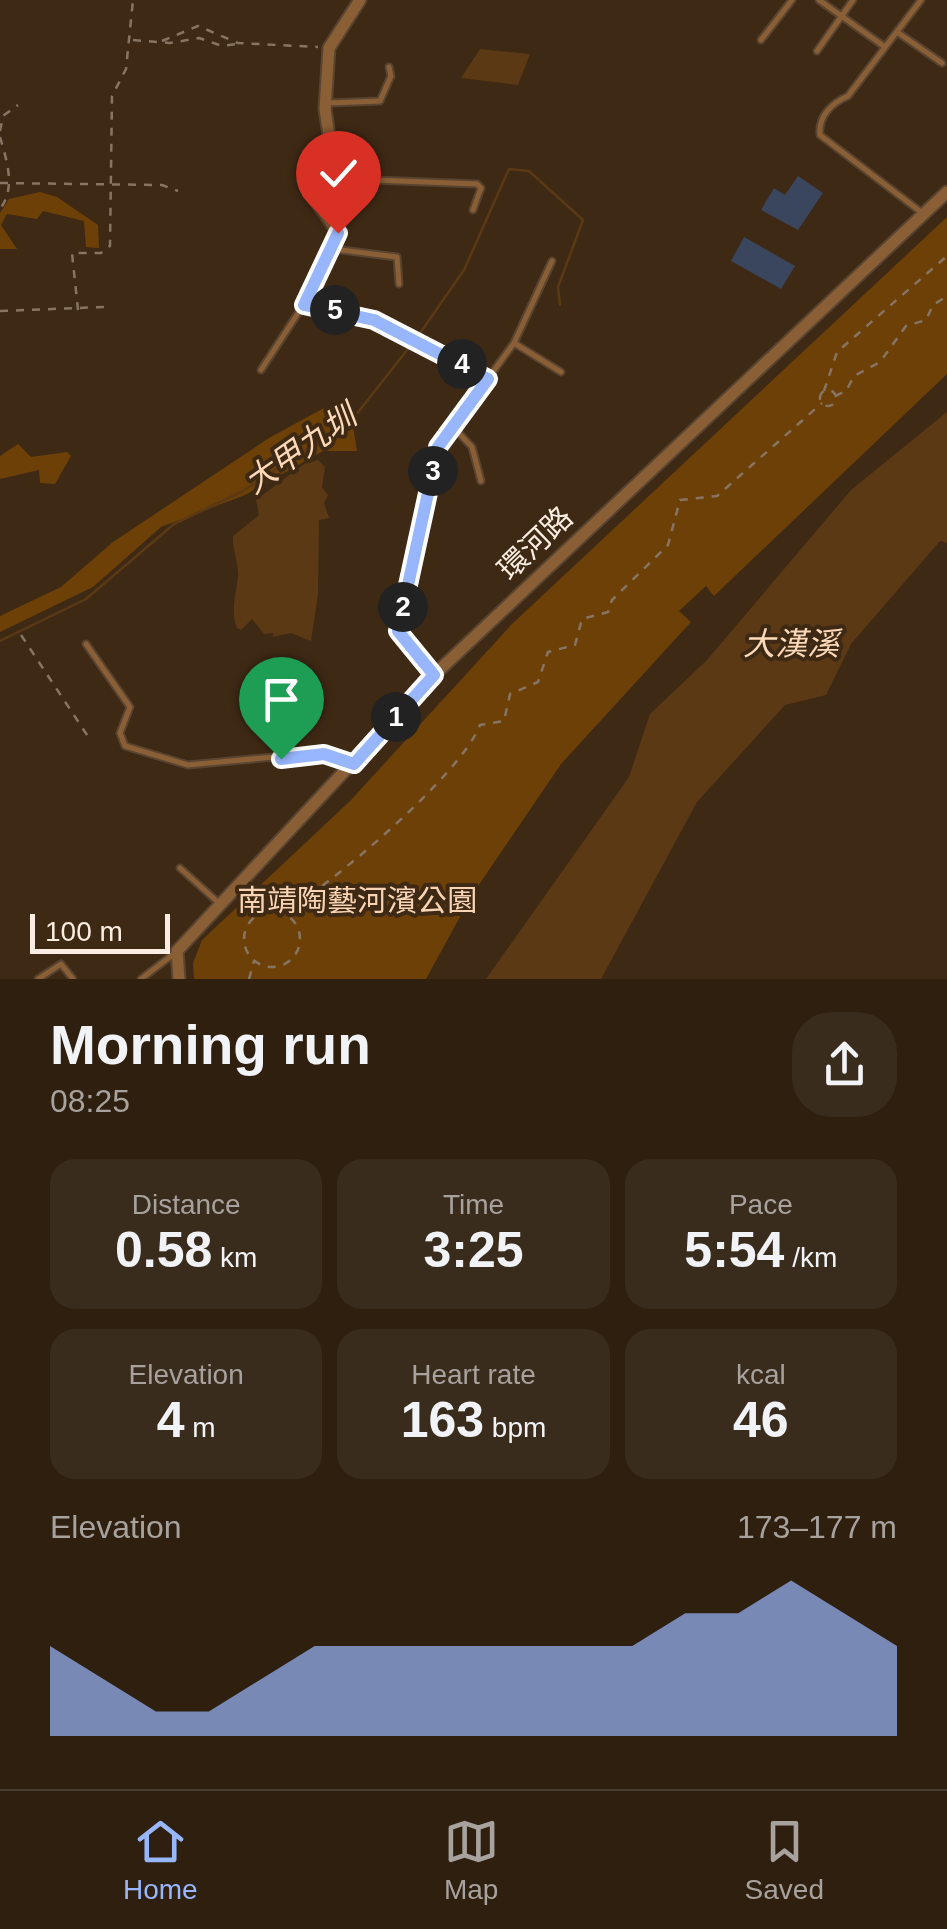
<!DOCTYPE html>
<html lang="en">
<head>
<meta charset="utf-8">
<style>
  body { margin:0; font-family:Arial,"Noto Sans TC",sans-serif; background:#3a2c1d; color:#f1f3f6; height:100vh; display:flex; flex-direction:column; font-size:38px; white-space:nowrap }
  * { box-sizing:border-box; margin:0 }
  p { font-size:32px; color:#a7a29e }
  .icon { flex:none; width:55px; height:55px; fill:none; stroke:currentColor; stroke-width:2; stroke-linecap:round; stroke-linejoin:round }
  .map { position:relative; height:979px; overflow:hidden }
  .details { display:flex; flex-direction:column; background:#2e1f0f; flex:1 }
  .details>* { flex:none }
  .scale { position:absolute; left:30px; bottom:25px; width:140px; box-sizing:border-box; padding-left:10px; border:5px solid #fbede1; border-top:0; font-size:28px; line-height:35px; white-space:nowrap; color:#fbede1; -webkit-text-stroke:8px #3e2914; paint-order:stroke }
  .pin { position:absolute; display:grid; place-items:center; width:85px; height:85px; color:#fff; margin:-102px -42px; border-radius:50% 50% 50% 0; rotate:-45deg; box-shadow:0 0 10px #0007 }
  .pin .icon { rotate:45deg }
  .km { position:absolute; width:50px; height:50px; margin:-25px; border-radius:50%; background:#222; color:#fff; font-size:28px; line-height:50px; text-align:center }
  .round { display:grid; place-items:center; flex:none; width:105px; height:105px; border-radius:40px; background:#3a2c1d }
  .overview { display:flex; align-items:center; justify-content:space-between; height:170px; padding:0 50px }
  h1 { font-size:55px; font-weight:600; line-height:75px }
  .figures { display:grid; grid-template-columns:repeat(3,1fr); gap:15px; height:170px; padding:10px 50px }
  .figures div { display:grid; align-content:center; border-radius:25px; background:#3a2c1d; text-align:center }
  .figures b { font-size:50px; font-weight:600 }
  .figures small { font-size:28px; font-weight:400 }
  .figures p { font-size:28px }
  .chart { height:280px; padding:20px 50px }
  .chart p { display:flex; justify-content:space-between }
  .chart svg { width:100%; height:180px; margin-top:10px; fill:#98b6fd; opacity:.7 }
  .menu { display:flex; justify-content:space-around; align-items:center; height:140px; border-top:2px solid #493d2f; background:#2e1f0f; font-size:28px; color:#a7a29e }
  .menu a { display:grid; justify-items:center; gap:5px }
  .menu .active { color:#98b6fd }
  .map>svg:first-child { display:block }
</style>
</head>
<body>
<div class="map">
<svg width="947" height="979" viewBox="0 0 947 979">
  <rect width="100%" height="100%" fill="#3e2914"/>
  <!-- green -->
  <path fill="#6d4008" d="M40 192 57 197 98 225 99 248 86 247 84 221 43 211 37 219 7 214 1 225 17 249H0V213L9 199Z
    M947 217V374L714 596 706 586 679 611 691 622 561 764 472 895 426 979H194L193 963 202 940 351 800 512 624Z
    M349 401 357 451H323L245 495 161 527 93 587 0 632V616L61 587 113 542 269 438 322 409Z
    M18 444 31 457 67 452 71 456 55 484 40 483 39 470 0 479V456Z"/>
  <!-- water -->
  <path fill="#5b3915" d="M480 49 530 54 518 85 461 78Z
    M947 412V543L940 541 851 644 826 695 785 705 697 802 601 979H486L629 777 650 714 707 660 851 490Z
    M318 460 325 467 322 487 328 495 324 503 329 518 319 520 318 595 311 641 291 633 272 637 274 633 264 634 252 619 241 630 237 628C230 612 236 595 238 577 239 562 232 551 233 536L259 515 256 500 304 464Z"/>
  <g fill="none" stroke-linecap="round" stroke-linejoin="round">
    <!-- stream -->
    <path stroke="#5b3915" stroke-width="2.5" d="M416 339 464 270 509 169 529 171 583 220 558 287 560 305
      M0 641 86 599 174 524 241 492 352 420 411 345"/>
  </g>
  <!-- building -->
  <path fill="#3a455e" d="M798 176 823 193 798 230 761 210 774 188 785 195Z
    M744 237 795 266 781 289 731 261Z"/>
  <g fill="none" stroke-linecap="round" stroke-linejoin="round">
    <defs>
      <path id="lane" d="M819 0 885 47
        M921 0 848 96C832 103 818 116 820 135L921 212
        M897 32 942 63
        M761 40 792 0
        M817 51 853 0
        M328 103 380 101 391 76 389 67
        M322 178 477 184 481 188 473 210
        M333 249 397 257 399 284
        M514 343 561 372
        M261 370 302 307
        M453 427 472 447 481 481
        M86 644 130 707 120 733 125 746 188 765 316 753 350 763
        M432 673 398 631 438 447 514 343 552 261
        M180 868 220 904
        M38 979 61 964 73 979
        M141 979 175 953"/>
      <path id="street" d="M360 0 329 48 325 109 330 142 314 198 338 233 304 305 374 320 488 379
        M179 979 177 951 434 675 947 192"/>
    </defs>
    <!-- lane casing -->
    <use href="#lane" stroke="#584431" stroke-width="9"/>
    <!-- street casing -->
    <use href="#street" stroke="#584431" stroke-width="15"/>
    <!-- path -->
    <path stroke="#877564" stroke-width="2.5" stroke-dasharray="8 8" stroke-linecap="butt" d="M133 40 170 43 199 38 222 46 237 44
      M162 41 198 26 238 43 318 47
      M0 131 3 116 18 105
      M0 137C7 161 16 188 0 209
      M0 183 162 185 178 191
      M78 310 72 253H101L110 246 112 96 126 69 133 0
      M0 311 104 307
      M820 398a8 8 0 1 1 16 0a8 8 0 1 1-16 0Z
      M824 391 837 352 947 256
      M835 396 846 391 854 376 880 362 906 326 926 320 933 305 947 296
      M21 635 91 741
      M244 939a28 28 0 1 1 56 0a28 28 0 1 1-56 0Z
      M283 913C332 884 460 776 480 725L504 721 510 694 538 682 548 652 575 645 582 619 608 612 612 600 668 545 680 500 717 496 822 403
      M249 979 254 961"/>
    <!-- lane -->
    <use href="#lane" stroke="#8a5f36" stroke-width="5"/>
    <!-- street -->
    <use href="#street" stroke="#8a5f36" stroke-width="11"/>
  </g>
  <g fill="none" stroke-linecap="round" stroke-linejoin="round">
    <defs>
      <path id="route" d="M281 759 324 754 354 764 434 675 398 631 438 447 488 379 374 320 304 305 338 233"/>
    </defs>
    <!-- route casing -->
    <use href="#route" stroke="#fff" stroke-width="20"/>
    <!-- route -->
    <use href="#route" stroke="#98b6fd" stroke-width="12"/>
  </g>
  <g text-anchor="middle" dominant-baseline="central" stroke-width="8" stroke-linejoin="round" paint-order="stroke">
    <!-- street labels -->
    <g font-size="30" fill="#fbede1" stroke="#3e2914">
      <text transform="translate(535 543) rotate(-44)">環河路</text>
    </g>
    <!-- park labels -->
    <g font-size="30" fill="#f8d4b4" stroke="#3e2914">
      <text x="357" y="900">南靖陶藝河濱公園</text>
    </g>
    <!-- water labels -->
    <g font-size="32" font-style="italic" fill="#fdd9b9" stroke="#3e2914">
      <text transform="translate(300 449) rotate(-35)">大甲九圳</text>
      <text x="791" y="644">大漢溪</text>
    </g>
  </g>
</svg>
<div class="scale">100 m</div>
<div class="pin" style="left:281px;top:759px;background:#1e9e55"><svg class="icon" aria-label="arrive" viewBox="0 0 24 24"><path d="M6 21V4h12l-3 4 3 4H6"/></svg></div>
<div class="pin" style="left:338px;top:233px;background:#d93025"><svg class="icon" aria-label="check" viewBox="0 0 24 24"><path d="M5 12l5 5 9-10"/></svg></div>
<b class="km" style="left:396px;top:717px">1</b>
<b class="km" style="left:403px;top:607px">2</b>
<b class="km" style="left:433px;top:471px">3</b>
<b class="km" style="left:462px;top:364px">4</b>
<b class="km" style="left:335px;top:310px">5</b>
</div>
<section class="details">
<div class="overview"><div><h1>Morning run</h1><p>08:25</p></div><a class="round"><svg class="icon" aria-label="share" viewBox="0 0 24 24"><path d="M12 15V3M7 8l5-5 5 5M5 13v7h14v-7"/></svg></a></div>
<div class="figures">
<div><p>Distance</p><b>0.58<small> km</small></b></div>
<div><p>Time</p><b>3:25</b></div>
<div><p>Pace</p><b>5:54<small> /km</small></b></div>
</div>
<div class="figures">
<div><p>Elevation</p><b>4<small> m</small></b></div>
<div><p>Heart rate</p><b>163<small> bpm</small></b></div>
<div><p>kcal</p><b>46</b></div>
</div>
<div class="chart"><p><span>Elevation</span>173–177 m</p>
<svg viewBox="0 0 160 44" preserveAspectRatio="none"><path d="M0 44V22L10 30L20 38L30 38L40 30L50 22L60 22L70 22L80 22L90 22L100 22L110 22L120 14L130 14L140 6L150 14L160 22V44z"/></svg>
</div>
</section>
<nav class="menu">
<a class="active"><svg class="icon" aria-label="home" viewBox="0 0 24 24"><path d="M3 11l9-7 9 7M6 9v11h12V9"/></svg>Home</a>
<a><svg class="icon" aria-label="map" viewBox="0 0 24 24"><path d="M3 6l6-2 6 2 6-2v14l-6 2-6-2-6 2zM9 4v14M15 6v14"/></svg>Map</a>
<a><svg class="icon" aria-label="saved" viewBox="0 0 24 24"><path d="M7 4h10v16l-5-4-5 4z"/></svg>Saved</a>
</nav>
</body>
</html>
